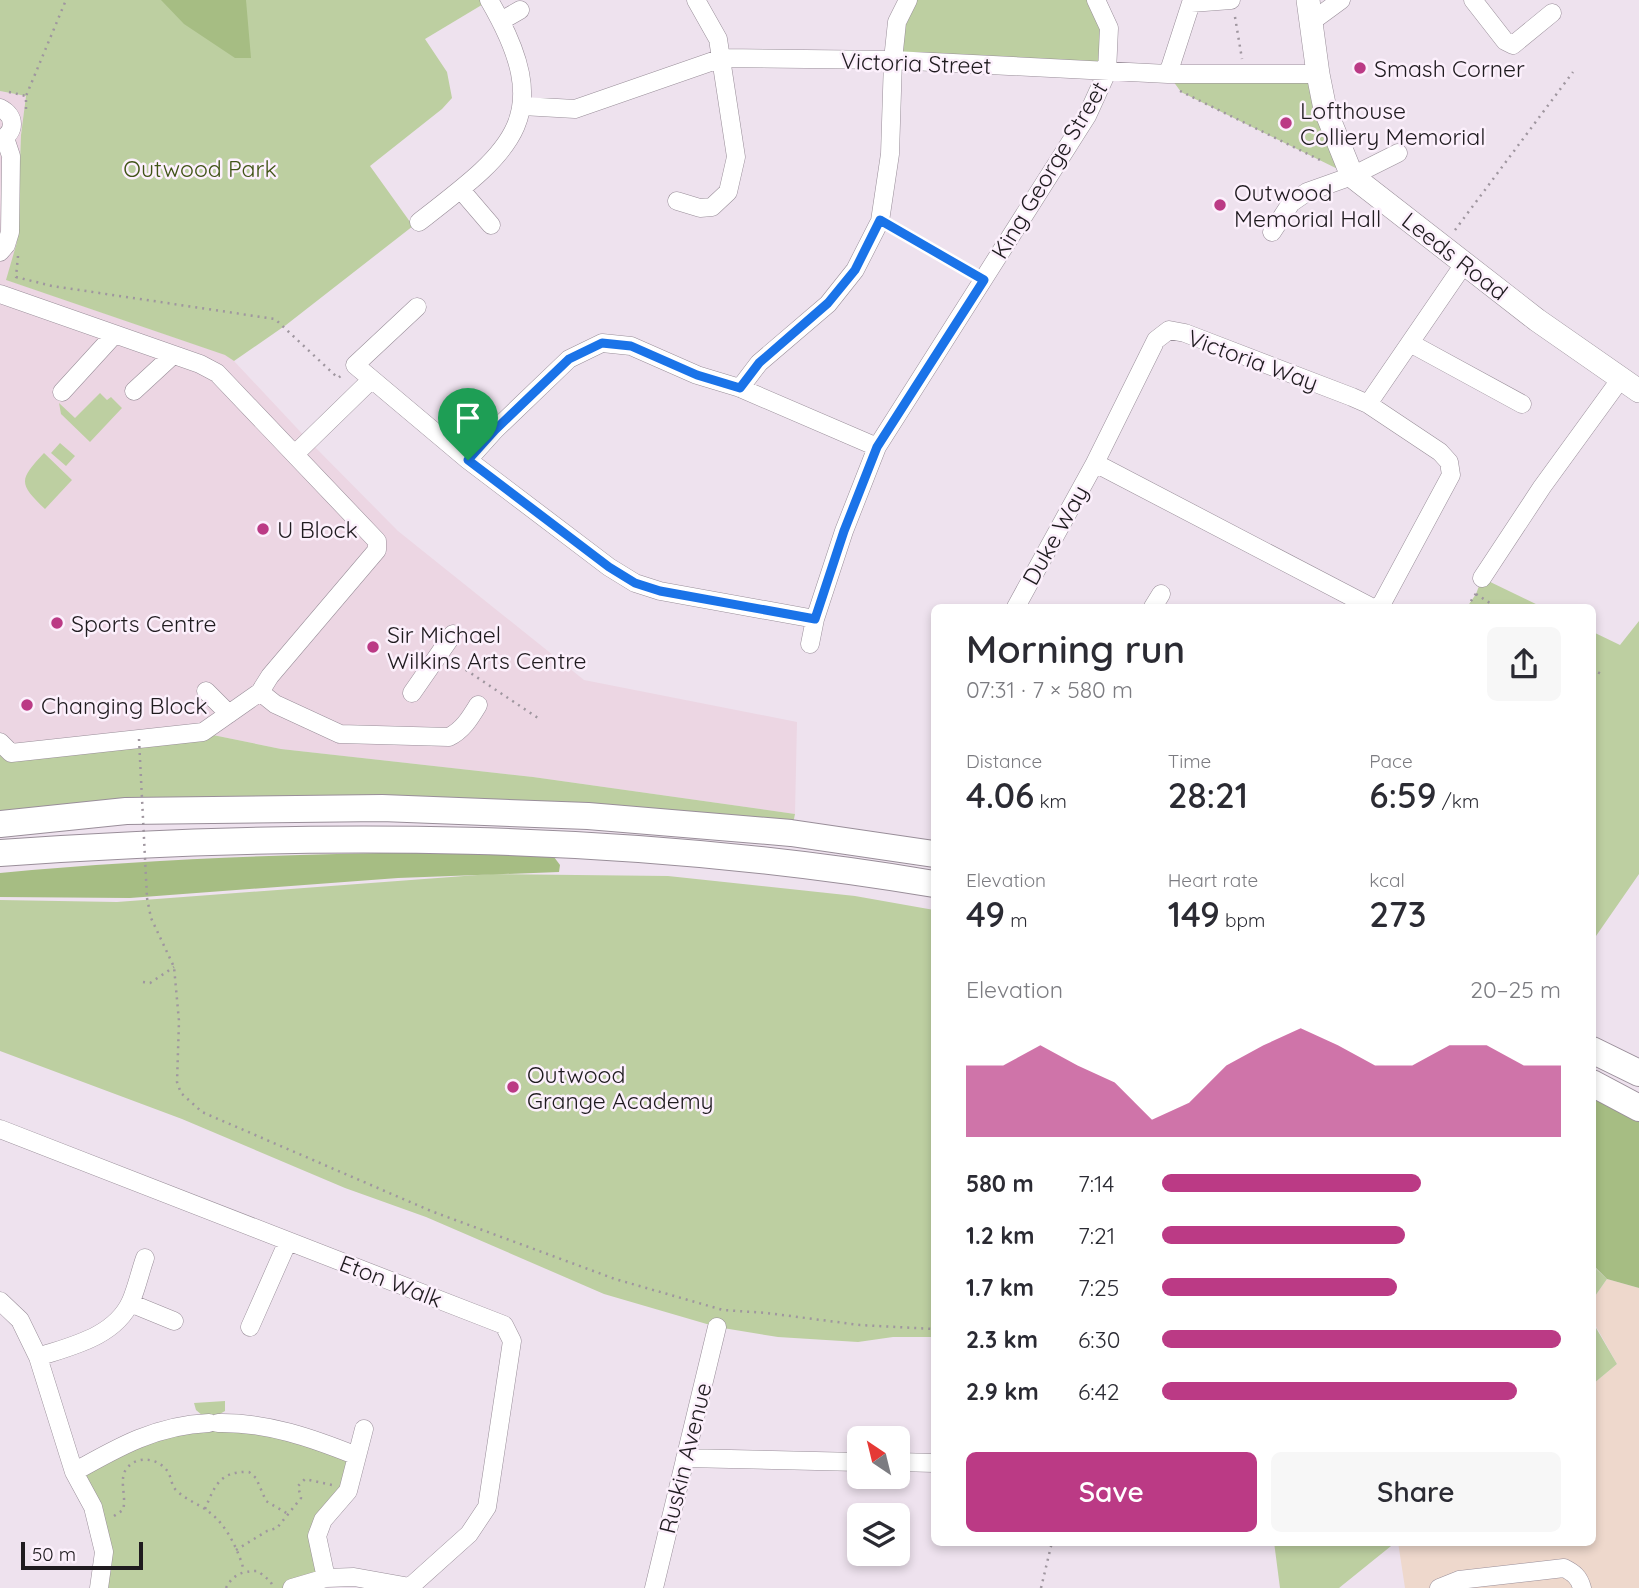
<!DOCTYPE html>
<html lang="en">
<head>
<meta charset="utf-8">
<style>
  body { margin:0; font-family:Quicksand,sans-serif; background:#f7f7f7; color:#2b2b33; height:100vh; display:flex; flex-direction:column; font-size:26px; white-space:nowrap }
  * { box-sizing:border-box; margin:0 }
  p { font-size:23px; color:#7c7c81 }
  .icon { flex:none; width:38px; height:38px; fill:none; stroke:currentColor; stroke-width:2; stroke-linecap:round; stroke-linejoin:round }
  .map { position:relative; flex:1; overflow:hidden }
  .panel { position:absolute; left:931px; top:604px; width:665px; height:942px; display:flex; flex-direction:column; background:#fff; border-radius:10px; box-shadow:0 4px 10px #0003 }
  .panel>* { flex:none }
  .needle { width:46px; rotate:325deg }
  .tools { position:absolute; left:847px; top:1426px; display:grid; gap:14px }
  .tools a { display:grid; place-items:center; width:63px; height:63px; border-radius:10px; background:#fff; box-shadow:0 4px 10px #0003; font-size:35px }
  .scale { position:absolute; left:21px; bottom:18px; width:122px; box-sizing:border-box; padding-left:7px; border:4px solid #1f1b1f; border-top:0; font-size:19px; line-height:24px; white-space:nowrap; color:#1f1b1f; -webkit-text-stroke:5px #fcf0fc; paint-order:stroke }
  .pin { position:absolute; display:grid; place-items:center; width:60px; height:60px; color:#fff; margin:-72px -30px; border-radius:50% 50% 50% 0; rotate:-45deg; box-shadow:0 0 7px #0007 }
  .pin .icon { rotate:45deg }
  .round { display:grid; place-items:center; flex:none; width:74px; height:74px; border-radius:10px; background:#f7f7f7 }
  .head { display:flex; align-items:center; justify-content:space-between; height:119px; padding:0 35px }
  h1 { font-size:38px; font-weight:600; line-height:52px }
  .figures { display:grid; grid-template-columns:repeat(3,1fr); gap:10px; height:119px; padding:7px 35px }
  .figures div { display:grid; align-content:center }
  .figures b { font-size:35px; font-weight:600 }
  .figures small { font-size:19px; font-weight:400 }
  .figures p { font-size:19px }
  .chart { height:196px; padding:14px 35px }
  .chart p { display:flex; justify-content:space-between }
  .chart svg { width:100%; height:126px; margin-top:7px; fill:#bb3a85; opacity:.7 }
  .action { display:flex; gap:14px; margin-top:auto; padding:14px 35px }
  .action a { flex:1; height:80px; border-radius:10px; background:#bb3a85; color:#fff; font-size:28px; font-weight:600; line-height:80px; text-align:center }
  .action a+a { background:#f7f7f7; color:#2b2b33 }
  ul { padding:0 35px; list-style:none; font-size:23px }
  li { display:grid; grid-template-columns:112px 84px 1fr; align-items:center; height:52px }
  li i { height:18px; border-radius:9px; background:#bb3a85 }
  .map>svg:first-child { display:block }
</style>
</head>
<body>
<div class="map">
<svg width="1639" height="1588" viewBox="0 0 1639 1588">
  <rect width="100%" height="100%" fill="#eee2ee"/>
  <!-- commercial -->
  <path fill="#eed8cc" d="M1607 1279 1639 1288V1588H1405L1398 1542H1592L1593 1384 1617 1364 1593 1321V1299Z"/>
  <!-- education -->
  <path fill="#ecd6e3" d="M0 91 26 96 21 135 17 242 7 280 226 355 234 361 309 441 398 531 584 680 797 722 795 814 533 777 281 749 203 733 0 754Z"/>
  <!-- green -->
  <path fill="#bdcfa1" d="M0 0H490L425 39 447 72 452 98 442 109 370 166 413 226 286 325 234 361 225 355 6 280 17 242 21 135 26 96 0 91Z
    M908 0H1096L1107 72 893 60Z
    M1168 74H1318L1352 176 1181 92Z
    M100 393 107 400 111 397 122 408 90 442 61 414 59 403 75 418Z
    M60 443 75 456 66 466 51 453Z
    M44 453 72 480 45 509C18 483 19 480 44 453Z
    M1482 578 1542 607H1467L1476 594Z
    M1639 621V874L1596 936 1592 933 1593 632 1620 645Z
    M203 733 281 749 533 777 795 814 791 833 588 816 0 817V754Z
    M491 874 668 876 855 896 934 910V1337H893L858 1342 778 1337 717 1327 604 1294 426 1217 345 1188 182 1119 0 1051V900L117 902Z
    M1592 1265 1607 1279 1593 1299H1592Z
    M1592 1321 1617 1364 1593 1384H1592Z
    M225 1401V1411L218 1415 357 1456 323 1520 326 1578 292 1588H99L101 1565 74 1472 203 1416 196 1410 194 1403Z
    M1274 1542H1396L1339 1588H1280Z"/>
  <!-- forest -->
  <path fill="#a6bd83" d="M161 0H246L251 58H235L184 24Z
    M438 852 554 857 560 865 559 872 398 878 130 898 0 897V873C146 859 292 854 438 852Z
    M1592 1083 1639 1108V1288L1607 1279 1593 1265Z"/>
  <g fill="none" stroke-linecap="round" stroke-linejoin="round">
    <defs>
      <path id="minor" d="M1473 0 1505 41 1513 45 1552 13
        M501 21 520 10
        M1311 22 1341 0
        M1168 74 1191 3 1231 0
        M522 106 575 109 722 58 893 60 1168 74H1318
        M0 108C16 116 16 132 0 140
        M461 190 491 225
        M677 201 700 208 712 207 728 192 736 157 718 39 696 0
        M419 222C512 150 558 118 489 0
        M1272 232 1291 203 1307 192 1352 176 1398 153
        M0 252 6 245 10 232 11 156 5 138
        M0 294 200 364 217 373 377 541V550L270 676 260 692 203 732 11 753 0 742
        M417 307 355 365 468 460 609 567 635 583 660 591 815 619
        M1410 343 1522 404
        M740 388 759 363 828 304 855 270 880 221 890 154 893 60 897 22 908 0
        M134 391 173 355
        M62 392 114 335
        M1368 404 1464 264
        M295 454 371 380
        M468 460 495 430 569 359 602 343 631 346 697 375 740 388 877 447
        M1482 578 1542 487 1622 377
        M1016 607 1095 463
        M1153 607 1161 594
        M1371 607 1095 463 1156 340 1169 330 1185 333 1352 397 1368 404 1440 452 1449 462 1451 475 1380 607
        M810 644 815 619 844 531 877 447 1087 116 1107 72 1109 28 1096 0
        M206 691 229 714
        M260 692 275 704 340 734 449 737C463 730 470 718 478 705
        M412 693 453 634
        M0 1129 504 1325 512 1341 487 1507 469 1534 410 1587
        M0 1301 20 1320 38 1357 74 1472 93 1507 104 1552 99 1588
        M130 1303 174 1321
        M250 1327 288 1241
        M38 1357C71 1346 115 1337 131 1301 137 1287 140 1272 145 1258
        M218 1423C267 1422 312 1438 357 1456
        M685 1458 859 1462
        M898 1462 934 1463
        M74 1472C118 1447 157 1425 209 1423
        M326 1578 317 1536 323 1520 348 1491 364 1429
        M292 1588 326 1578 354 1577 410 1587
        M654 1588 717 1327
        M1439 1588 1459 1580 1564 1568C1574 1573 1579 1577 1582 1588"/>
      <path id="major" d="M1308 0 1318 74 1325 109 1352 176 1537 320 1639 391"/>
      <path id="highway" d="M0 824 126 811 382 808 588 816 791 833 934 854
        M0 853C312 831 626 832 934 884
        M1592 1050 1639 1073
        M1592 1083 1639 1108"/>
    </defs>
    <!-- minor casing -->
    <use href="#minor" stroke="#998e99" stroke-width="19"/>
    <!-- major casing -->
    <use href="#major" stroke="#998e99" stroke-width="24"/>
    <!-- highway casing -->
    <use href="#highway" stroke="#998e99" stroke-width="28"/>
    <!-- path -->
    <path stroke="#9f969f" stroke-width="2.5" stroke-dasharray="2 5" stroke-linecap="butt" d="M1235 17 1242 59
      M1180 91 1324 162
      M9 92 26 96
      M26 109V96L66 0
      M895 229 968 271
      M1455 230 1573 72
      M18 256 16 277 52 286 275 319 338 378 342 375
      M1476 594 1496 607
      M1467 607 1477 592
      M454 662 541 720
      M1592 669 1603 675
      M147 898 151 918 174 967 179 1021 177 1082 181 1093 202 1112 431 1211 615 1279 723 1310 767 1313 860 1325 934 1329
      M143 982 150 983 174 967
      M205 1509C215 1485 220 1471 249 1472L256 1478 266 1501 288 1514
      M114 1516 123 1510C127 1496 118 1479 127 1468 137 1455 159 1458 168 1472 172 1479 171 1486 177 1491 186 1500 199 1504 209 1512 226 1524 239 1551 244 1571
      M236 1550 267 1531 277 1528 301 1498 298 1486 305 1479 332 1485
      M226 1588C233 1574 243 1571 258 1571L270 1581 274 1588
      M1041 1588 1052 1542"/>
    <!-- minor -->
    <use href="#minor" stroke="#fff" stroke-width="18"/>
    <!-- major -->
    <use href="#major" stroke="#fff" stroke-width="23"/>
    <!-- highway -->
    <use href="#highway" stroke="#fff" stroke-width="26"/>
    <!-- path-bridge -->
    <path stroke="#9f969f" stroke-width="2.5" stroke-dasharray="2 5" stroke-linecap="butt" d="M139 739 147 898"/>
  </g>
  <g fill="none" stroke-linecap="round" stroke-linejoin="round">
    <defs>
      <path id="route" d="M880 220 984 280 877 447 844 531 815 619 660 591 635 583 609 567 468 460 495 430 569 359 602 343 631 346 697 375 740 388 759 363 828 303 855 270Z"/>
    </defs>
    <!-- route casing -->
    <use href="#route" stroke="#fff" stroke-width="14"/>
    <!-- route -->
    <use href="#route" stroke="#1a73e8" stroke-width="9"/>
  </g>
  <!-- markers -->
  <g fill="#bb3a85" stroke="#fcf0fc" stroke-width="2.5">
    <circle cx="1360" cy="68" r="7"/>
    <circle cx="1286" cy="123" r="7"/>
    <circle cx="1220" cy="205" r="7"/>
    <circle cx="263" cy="529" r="7"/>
    <circle cx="57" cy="623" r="7"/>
    <circle cx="373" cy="647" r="7"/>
    <circle cx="27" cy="705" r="7"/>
    <circle cx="513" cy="1087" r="7"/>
  </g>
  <g text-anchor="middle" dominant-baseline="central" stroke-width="5" stroke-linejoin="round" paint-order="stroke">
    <!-- street labels -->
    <g font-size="23" fill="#1f1b1f" stroke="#fcf0fc">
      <text transform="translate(916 63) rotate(2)">Victoria Street</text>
      <text transform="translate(1049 170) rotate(-59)">King George Street</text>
      <text transform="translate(1455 256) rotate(38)">Leeds Road</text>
      <text transform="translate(1253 360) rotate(20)">Victoria Way</text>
      <text transform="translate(1055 535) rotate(-61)">Duke Way</text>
      <text transform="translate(391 1281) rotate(21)">Eton Walk</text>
      <text transform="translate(685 1458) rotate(-76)">Ruskin Avenue</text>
    </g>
    <!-- poi labels -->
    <g font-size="23" fill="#1f1b1f" stroke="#fcf0fc" text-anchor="start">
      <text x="1374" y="68">Smash Corner</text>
      <text x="1300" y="110">Lofthouse<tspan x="1300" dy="26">Colliery Memorial</tspan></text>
      <text x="1234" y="192">Outwood<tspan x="1234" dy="26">Memorial Hall</tspan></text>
      <text x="277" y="529">U Block</text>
      <text x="71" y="623">Sports Centre</text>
      <text x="387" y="634">Sir Michael<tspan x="387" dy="26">Wilkins Arts Centre</tspan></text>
      <text x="41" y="705">Changing Block</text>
      <text x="527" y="1074">Outwood<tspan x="527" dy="26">Grange Academy</tspan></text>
    </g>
    <!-- park labels -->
    <g font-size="23" fill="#405416" stroke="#fcf0fc">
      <text x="200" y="168">Outwood Park</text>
    </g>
  </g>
</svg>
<div class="tools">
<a><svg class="needle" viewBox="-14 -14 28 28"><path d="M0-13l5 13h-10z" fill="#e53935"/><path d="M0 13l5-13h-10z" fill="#7c7c81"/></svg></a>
<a><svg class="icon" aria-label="layers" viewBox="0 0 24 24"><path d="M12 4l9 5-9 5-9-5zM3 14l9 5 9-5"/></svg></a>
</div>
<div class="scale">50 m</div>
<div class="pin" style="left:468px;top:460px;background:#1e9e55"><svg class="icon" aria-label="arrive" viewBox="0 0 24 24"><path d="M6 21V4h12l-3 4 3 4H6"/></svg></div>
<section class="panel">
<div class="head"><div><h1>Morning run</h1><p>07:31 · 7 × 580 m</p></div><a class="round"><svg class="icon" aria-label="share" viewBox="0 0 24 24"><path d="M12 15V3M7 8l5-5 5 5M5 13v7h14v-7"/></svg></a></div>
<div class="figures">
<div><p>Distance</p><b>4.06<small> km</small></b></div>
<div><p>Time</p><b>28:21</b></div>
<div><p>Pace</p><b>6:59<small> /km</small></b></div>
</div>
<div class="figures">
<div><p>Elevation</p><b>49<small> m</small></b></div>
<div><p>Heart rate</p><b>149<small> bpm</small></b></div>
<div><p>kcal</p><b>273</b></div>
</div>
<div class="chart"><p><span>Elevation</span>20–25 m</p>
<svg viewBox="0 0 160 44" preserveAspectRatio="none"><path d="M0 44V19L10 19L20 12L30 19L40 25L50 38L60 32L70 19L80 12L90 6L100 12L110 19L120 19L130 12L140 12L150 19L160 19V44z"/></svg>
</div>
<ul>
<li><b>580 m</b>7:14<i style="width:65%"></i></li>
<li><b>1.2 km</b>7:21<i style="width:61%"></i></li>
<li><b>1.7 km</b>7:25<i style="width:59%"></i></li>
<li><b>2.3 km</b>6:30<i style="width:100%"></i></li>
<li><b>2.9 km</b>6:42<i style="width:89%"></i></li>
</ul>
<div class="action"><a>Save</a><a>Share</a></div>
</section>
</div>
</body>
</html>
